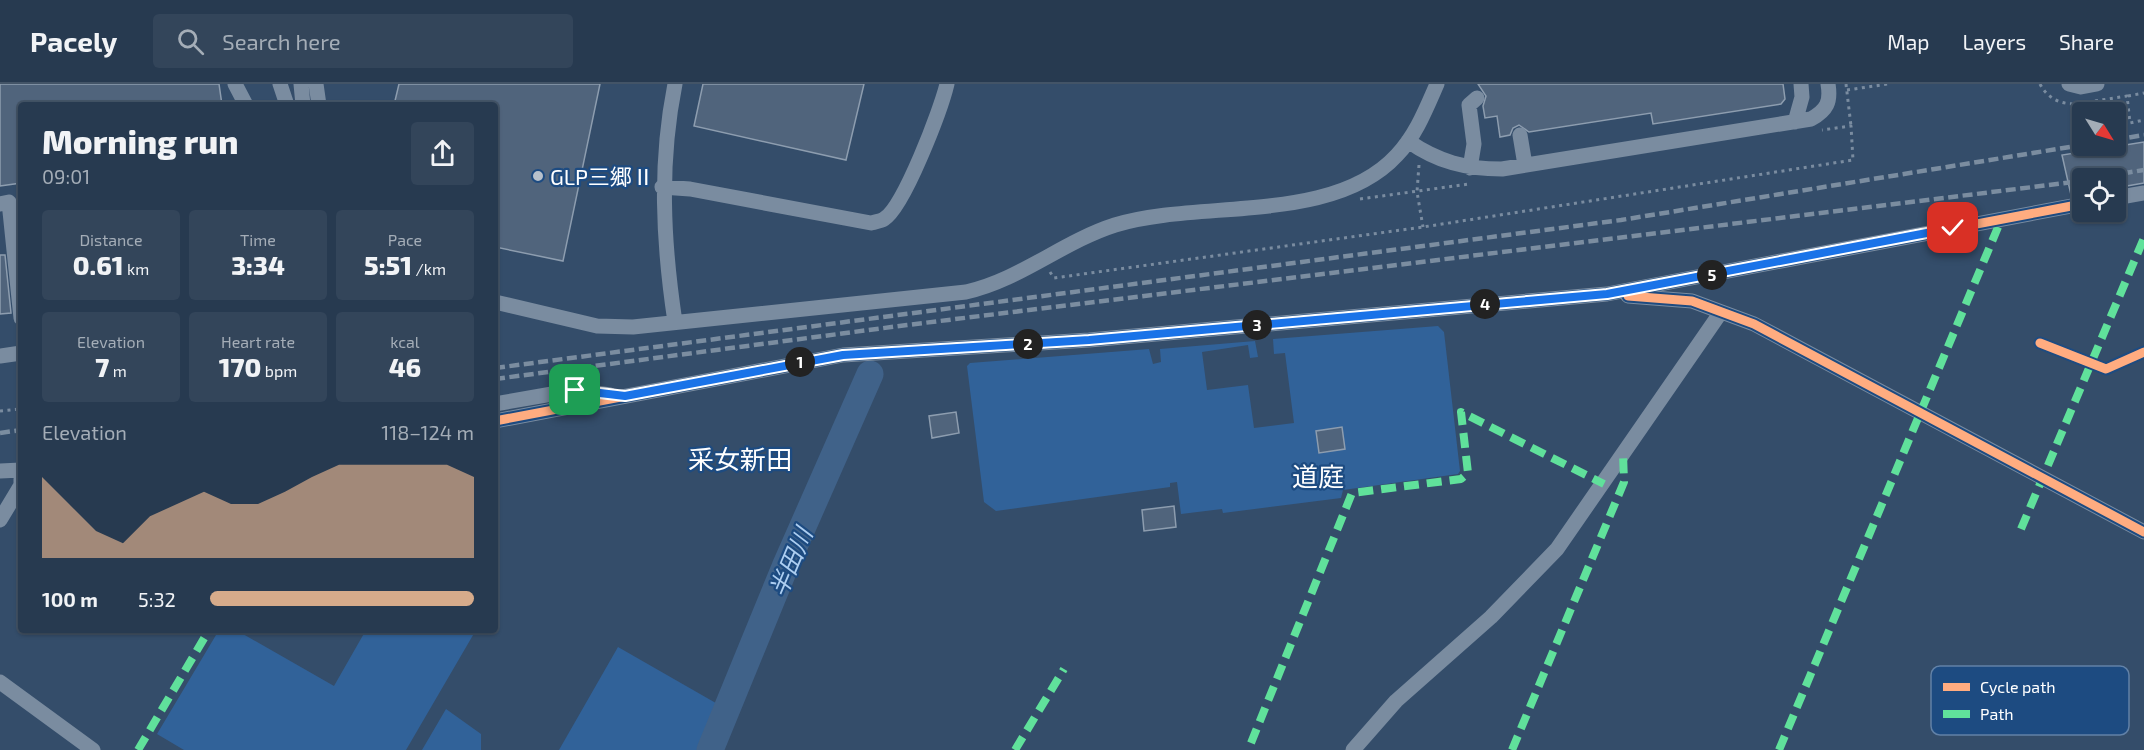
<!DOCTYPE html>
<html lang="en">
<head>
<meta charset="utf-8">
<style>
  body { margin:0; font-family:"Exo 2","Noto Sans JP",sans-serif; background:#33455a; color:#f1f3f6; height:100vh; display:flex; flex-direction:column; font-size:22px; white-space:nowrap }
  * { box-sizing:border-box; margin:0 }
  p { font-size:20px; color:#a4adb7 }
  .icon { flex:none; width:33px; height:33px; fill:none; stroke:currentColor; stroke-width:2; stroke-linecap:round; stroke-linejoin:round }
  .map { position:relative; flex:1; overflow:hidden }
  .side { position:absolute; left:18px; top:18px; width:480px; height:531px; display:flex; flex-direction:column; background:#273a50; border-radius:6px; box-shadow:0 2px 4px #0004,0 0 0 2px #435467 }
  .side>* { flex:none }
  .needle { width:39px; rotate:127deg }
  .buttons { position:absolute; left:2072px; top:18px; display:grid; gap:12px }
  .buttons a { display:grid; place-items:center; width:54px; height:54px; border-radius:6px; background:#273a50; box-shadow:0 2px 4px #0004,0 0 0 2px #435467; font-size:30px }
  .pin { position:absolute; display:grid; place-items:center; width:51px; height:51px; color:#fff; margin:-26px; border-radius:12px; box-shadow:0 3px 9px #0006 }
  .km { position:absolute; width:30px; height:30px; margin:-15px; border-radius:50%; background:#222; color:#fff; font-size:16px; line-height:30px; text-align:center }
  .round { display:grid; place-items:center; flex:none; width:63px; height:63px; border-radius:6px; background:#33455a }
  .summary { display:flex; align-items:center; justify-content:space-between; height:102px; padding:0 24px }
  h1 { font-size:33px; font-weight:800; line-height:45px }
  .stats { display:grid; grid-template-columns:repeat(3,1fr); gap:9px; height:102px; padding:6px 24px }
  .stats div { display:grid; align-content:center; border-radius:6px; background:#33455a; text-align:center }
  .stats b { font-size:26px; font-weight:800 }
  .stats small { font-size:16px; font-weight:400 }
  .stats p { font-size:16px }
  .chart { height:168px; padding:12px 24px }
  .chart p { display:flex; justify-content:space-between }
  .chart svg { width:100%; height:108px; margin-top:6px; fill:#d6ab8b; opacity:.7 }
  ul { padding:0 24px; list-style:none; font-size:20px }
  li { display:grid; grid-template-columns:96px 72px 1fr; align-items:center; height:45px }
  li i { height:15px; border-radius:8px; background:#d6ab8b }
  header { display:flex; align-items:center; gap:36px; box-sizing:border-box; height:84px; padding:0 30px; background:#273a50; border-bottom:2px solid #435467 }
  header strong { font-size:28px }
  nav { display:flex; gap:33px; margin-inline-start:auto; font-size:21px }
  .search { width:420px; height:54px; background:#33455a; display:flex; align-items:center; gap:15px; box-sizing:border-box; padding:0 21px; border-radius:6px; color:#a4adb7; font-size:22px }
  .map>svg:first-child { display:block }
</style>
</head>
<body>
<header>
<strong>Pacely</strong>
<div class="search"><svg class="icon" aria-label="search" viewBox="0 0 24 24"><circle cx="10" cy="10" r="6"/><path d="M15 15l6 6"/></svg>Search here</div>
<nav><a>Map</a><a>Layers</a><a>Share</a></nav>
</header>
<div class="map">
<svg width="2144" height="666" viewBox="0 0 2144 666">
  <rect width="100%" height="100%" fill="#344d6a"/>
  <!-- green -->
  <path fill="#316299" d="M1438 242 1444 248 1460 387 1458 390 1343 406 1341 414 1223 429 1222 425 1181 430 1177 398 1170 399V403L996 427 984 418 967 282 970 279 1149 265 1153 280 1161 278 1160 265 1255 257 1258 273 1250 274 1248 261 1202 268 1207 306 1248 301 1254 344 1294 339 1285 269 1274 270 1273 255Z
    M219 546H236L334 602 366 546H476L406 666H184L157 650Z
    M618 563 721 622 702 666H559Z
    M446 625 481 650V666H422Z"/>
  <g fill="none" stroke-linecap="round" stroke-linejoin="round">
    <!-- river -->
    <path stroke="#406289" stroke-width="27" d="M710 666 785 483 870 290"/>
  </g>
  <!-- building -->
  <path fill="#50647c" stroke="#8d9daf" stroke-width="1.5" d="M0 0H219L222 21H21V99L0 102Z
    M399 0H600L563 177 495 163V21H394Z
    M703 0H864L846 76 694 42Z
    M1478 0H1783L1785 15 1781 20 1653 40 1651 29 1529 48 1519 41 1513 44 1510 51 1500 53 1497 32 1485 34 1483 22 1486 12Z
    M2144 58V99L2115 104V94H2082V110L2071 111 2062 71Z
    M0 171H5L11 229 0 230Z
    M956 328 959 349 932 354 929 332Z
    M1342 343 1345 365 1319 369 1316 347Z
    M1174 422 1176 443 1144 447 1142 426Z"/>
  <g fill="none" stroke-linecap="round" stroke-linejoin="round">
    <!-- path -->
    <path stroke="#7a8ca0" stroke-width="3" stroke-dasharray="3 4.5" stroke-linecap="butt" d="M1846 0 1851 42
      M2040 0C2049 17 2065 22 2083 19
      M1847 6 1888 0
      M2128 12 2144 9
      M2095 17 2127 12 2130 39 2144 36
      M1419 81 1417 108 1423 143
      M1360 115 1469 100
      M1050 188 1054 194 1423 143 1853 76 1851 42 1822 46
      M0 327 21 325"/>
    <!-- minor -->
    <path stroke="#7a8ca0" stroke-width="15" d="M235 0 246 21
      M280 0 287 21
      M301 0 303 21
      M316 0 319 21
      M2069 0 2081 3 2097 0
      M1795 38 1802 13 1801 0
      M1520 51 1525 81
      M1408 57C1438 78 1466 85 1502 85L1811 35C1827 26 1831 18 1828 0
      M1470 84 1474 60 1469 21 1477 14
      M662 103 690 105 871 139C875 138 881 137 884 135 904 123 941 25 947 0
      M2115 114 2144 109
      M0 120 9 118 21 234
      M1628 212 1692 217 1754 240 2144 448
      M495 218 597 242 633 243 966 208C1020 196 1062 158 1115 141 1200 115 1333 141 1397 71 1416 51 1426 25 1437 0
      M675 238C663 158 659 80 675 0
      M0 272 21 269
      M495 320 575 306 610 311
      M495 337 843 271 1089 256 1607 210 2082 120
      M0 387 21 386
      M0 436 21 401V395
      M0 598 93 666
      M1353 666 1396 617 1491 533 1557 465 1721 228"/>
    <!-- rail -->
    <path stroke="#7b8da0" stroke-width="4.5" stroke-dasharray="10 4.5" stroke-linecap="butt" d="M2115 56 2144 51
      M2094 94 2144 86
      M495 284 1621 136 2082 61
      M495 295 907 241 2082 97
      M0 349 21 346"/>
    <!-- quiet -->
    <path stroke="#60e19b" stroke-width="8" stroke-dasharray="15 8" stroke-linecap="butt" d="M2021 445 2144 154
      M1251 659 1352 409 1461 395 1468 389 1461 328 1604 400
      M138 666 209 546
      M1015 666 1064 585
      M1512 666 1624 398 1623 370
      M1779 666 2001 136"/>
    <defs>
      <path id="cycleway" d="M1628 212 1692 217 1754 240 2144 448
        M2040 259 2106 285 2144 268
        M495 337 843 271 1089 256 1607 210 2082 120"/>
    </defs>
    <!-- cycleway casing -->
    <use href="#cycleway" stroke="#1d4b81" stroke-width="13"/>
    <!-- cycleway -->
    <use href="#cycleway" stroke="#ffac80" stroke-width="9"/>
  </g>
  <g fill="none" stroke-linecap="round" stroke-linejoin="round">
    <defs>
      <path id="route" d="M575 306 625 312 843 271 1089 256 1607 210 1953 144"/>
    </defs>
    <!-- route casing -->
    <use href="#route" stroke="#fff" stroke-width="12"/>
    <!-- route -->
    <use href="#route" stroke="#1a73e8" stroke-width="8"/>
  </g>
  <!-- markers -->
  <circle fill="#b8c1cb" stroke="#1d4b81" stroke-width="2" cx="538" cy="92" r="6"/>
  <g text-anchor="middle" dominant-baseline="central" stroke-width="4.5" stroke-linejoin="round" paint-order="stroke">
    <!-- poi labels -->
    <g font-size="22" fill="#fff" stroke="#1d4b81" text-anchor="start">
      <text x="550" y="92">GLP三郷Ⅱ</text>
    </g>
    <!-- water labels -->
    <g font-size="24" font-style="italic" fill="#adcef1" stroke="#1d4b81">
      <text transform="translate(790 478) rotate(-67)">半田川</text>
    </g>
    <!-- quarter labels -->
    <g font-size="26" fill="#fff" stroke="#1d4b81">
      <text x="740" y="374">采女新田</text>
      <text x="1318" y="391">道庭</text>
    </g>
  </g>
  <!-- legend -->
  <rect x="1931" y="582" width="198" height="69" rx="9" fill="#1d4b81" stroke="#6181a7" stroke-width="1.5"/>
  <rect x="1943" y="599" width="27" height="8" fill="#ffac80"/>
  <rect x="1943" y="626" width="27" height="8" fill="#60e19b"/>
  <g font-size="16" fill="#fff">
    <text x="1980" y="609">Cycle path</text>
    <text x="1980" y="636">Path</text>
  </g>
</svg>
<div class="buttons">
<a><svg class="needle" viewBox="-14 -14 28 28"><path d="M0-13l5 13h-10z" fill="#e53935"/><path d="M0 13l5-13h-10z" fill="#a4adb7"/></svg></a>
<a><svg class="icon" aria-label="locate" viewBox="0 0 24 24"><circle cx="12" cy="12" r="6"/><path d="M12 2v4M12 18v4M2 12h4M18 12h4"/></svg></a>
</div>
<div class="pin" style="left:575px;top:306px;background:#1e9e55"><svg class="icon" aria-label="arrive" viewBox="0 0 24 24"><path d="M6 21V4h12l-3 4 3 4H6"/></svg></div>
<div class="pin" style="left:1953px;top:144px;background:#d93025"><svg class="icon" aria-label="check" viewBox="0 0 24 24"><path d="M5 12l5 5 9-10"/></svg></div>
<b class="km" style="left:800px;top:278px">1</b>
<b class="km" style="left:1028px;top:260px">2</b>
<b class="km" style="left:1257px;top:241px">3</b>
<b class="km" style="left:1485px;top:220px">4</b>
<b class="km" style="left:1712px;top:191px">5</b>
<section class="side">
<div class="summary"><div><h1>Morning run</h1><p>09:01</p></div><a class="round"><svg class="icon" aria-label="share" viewBox="0 0 24 24"><path d="M12 15V3M7 8l5-5 5 5M5 13v7h14v-7"/></svg></a></div>
<div class="stats">
<div><p>Distance</p><b>0.61<small> km</small></b></div>
<div><p>Time</p><b>3:34</b></div>
<div><p>Pace</p><b>5:51<small> /km</small></b></div>
</div>
<div class="stats">
<div><p>Elevation</p><b>7<small> m</small></b></div>
<div><p>Heart rate</p><b>170<small> bpm</small></b></div>
<div><p>kcal</p><b>46</b></div>
</div>
<div class="chart"><p><span>Elevation</span>118–124 m</p>
<svg viewBox="0 0 160 44" preserveAspectRatio="none"><path d="M0 44V11L10 22L20 33L30 38L40 27L50 22L60 17L70 22L80 22L90 17L100 11L110 6L120 6L130 6L140 6L150 6L160 11V44z"/></svg>
</div>
<ul>
<li><b>100 m</b>5:32<i style="width:100%"></i></li>
</ul>
</section>
</div>
</body>
</html>
